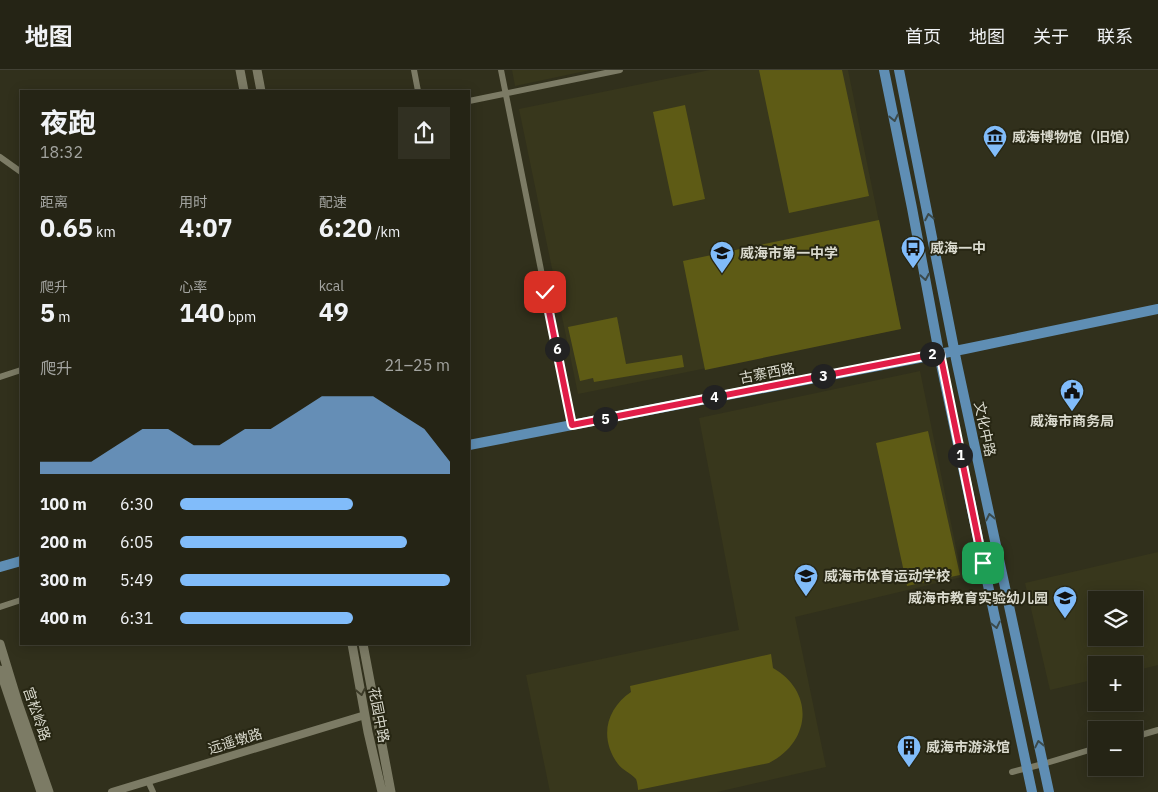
<!DOCTYPE html>
<html lang="zh">
<head>
<meta charset="utf-8">
<style>
  body { margin:0; font-family:"IBM Plex Sans","Noto Sans SC",sans-serif; background:#313022; color:#f1f3f6; height:100vh; display:flex; flex-direction:column; font-size:19px; white-space:nowrap }
  * { box-sizing:border-box; margin:0 }
  p { font-size:16px; color:#a3a4a0 }
  .icon { flex:none; width:28px; height:28px; fill:none; stroke:currentColor; stroke-width:2; stroke-linecap:round; stroke-linejoin:round }
  .map { position:relative; flex:1; overflow:hidden }
  .drawer { position:absolute; left:20px; top:20px; width:450px; height:555px; display:flex; flex-direction:column; background:#252415; border-radius:0px; box-shadow:0 2px 12px #0003,0 0 0 1px #424134 }
  .drawer>* { flex:none }
  .fabs { position:absolute; left:1088px; top:521px; display:grid; gap:10px }
  .fabs a { display:grid; place-items:center; width:55px; height:55px; border-radius:0px; background:#252415; box-shadow:0 2px 12px #0003,0 0 0 1px #424134; font-size:25px }
  .pin { position:absolute; display:grid; place-items:center; width:42px; height:42px; color:#fff; margin:-21px; border-radius:10px; box-shadow:0 2px 8px #0006 }
  .km { position:absolute; width:25px; height:25px; margin:-12px; border-radius:50%; background:#222; color:#fff; font-size:14px; line-height:25px; text-align:center }
  .round { display:grid; place-items:center; flex:none; width:52px; height:52px; border-radius:0px; background:#313022 }
  .overview { display:flex; align-items:center; justify-content:space-between; height:85px; padding:0 20px }
  h1 { font-size:28px; font-weight:700; line-height:38px }
  .figures { display:grid; grid-template-columns:repeat(3,1fr); gap:8px; height:85px; padding:5px 20px }
  .figures div { display:grid; align-content:center }
  .figures b { font-size:25px; font-weight:700 }
  .figures small { font-size:14px; font-weight:400 }
  .figures p { font-size:14px }
  .chart { height:140px; padding:10px 20px }
  .chart p { display:flex; justify-content:space-between }
  .chart svg { width:100%; height:90px; margin-top:5px; fill:#81bcfa; opacity:.7 }
  ul { padding:0 20px; list-style:none; font-size:16px }
  li { display:grid; grid-template-columns:80px 60px 1fr; align-items:center; height:38px }
  li i { height:12px; border-radius:6px; background:#81bcfa }
  header { display:flex; align-items:center; gap:30px; box-sizing:border-box; height:70px; padding:0 25px; background:#252415; border-bottom:1px solid #424134 }
  header strong { font-size:24px }
  nav { display:flex; gap:28px; margin-inline-start:auto; font-size:18px }
  .map>svg:first-child { display:block }
</style>
</head>
<body>
<header>
<strong>地图</strong>
<nav><a>首页</a><a>地图</a><a>关于</a><a>联系</a></nav>
</header>
<div class="map">
<svg width="1158" height="722" viewBox="0 0 1158 722">
  <rect width="100%" height="100%" fill="#31301c"/>
  <!-- built -->
  <path fill="#38371c" fill-rule="evenodd" d="M512 0H590L515 16Z
    M710 0H848L901 259 578 324 519 39Z
    M920 301 962 507 795 547 826 697 717 722H550L526 605 739 560 699 348Z
    M1158 482V595L1134 601V595H1096V609L1050 620 1025 513ZM1096 530H1134V568H1096Z"/>
  <!-- green -->
  <path fill="#5e5b15" d="M759 0H842L869 126 789 143Z
    M685 35 705 129 673 136 653 42Z
    M879 150 901 259 705 300 683 191Z
    M617 247 626 294 682 285 684 297 594 312 593 308 580 311 568 257Z
    M928 361 960 505 907 516 876 373Z
    M771 584 773 598C815 622 811 672 769 693L638 720C638 717 637 711 636 709 631 703 622 700 618 694 599 668 606 639 631 622L630 616Z"/>
  <g fill="none" stroke-linecap="round" stroke-linejoin="round">
    <!-- minor -->
    <path stroke="#7c7b65" stroke-width="6" d="M414 0 418 21
      M501 0 572 355
      M469 31 620 0
      M0 87 21 102
      M0 307 21 300
      M0 537 21 530
      M1134 667 1158 660
      M1012 702 1043 694 1096 678
      M148 711 153 722"/>
    <!-- tertiary -->
    <path stroke="#7c7b65" stroke-width="8" d="M112 722 365 645"/>
    <!-- secondary -->
    <path stroke="#7c7b65" stroke-width="9" d="M240 0 244 21
      M257 0 261 21
      M0 574 18 633 49 722
      M352 574 368 662 382 722
      M363 574 391 722
      M0 600 41 722"/>
    <!-- primary -->
    <path stroke="#5f8eb4" stroke-width="10" d="M884 0 912 138 942 299 1032 722
      M899 0 957 294 1049 722
      M469 375 965 279 1158 239
      M0 497 21 491"/>
  </g>
  <!-- one-way arrows -->
  <defs><path id="oneway-chevron" d="M-2-3.5L2.5 0L-2 3.5" fill="none" stroke-width="1.6" stroke-linecap="round" stroke-linejoin="round" transform="scale(1.25)"/></defs>
  <g stroke="#3b4a4b">
    <use href="#oneway-chevron" transform="translate(894 48) rotate(78)"/>
    <use href="#oneway-chevron" transform="translate(929 147) rotate(-101)"/>
    <use href="#oneway-chevron" transform="translate(925 207) rotate(80)"/>
    <use href="#oneway-chevron" transform="translate(990 447) rotate(-102)"/>
    <use href="#oneway-chevron" transform="translate(996 555) rotate(78)"/>
    <use href="#oneway-chevron" transform="translate(1039 674) rotate(-102)"/>
  </g>
  <use stroke="#3c3b28" href="#oneway-chevron" transform="translate(361 622) rotate(79)"/>
  <g fill="none" stroke-linecap="round" stroke-linejoin="round">
    <defs>
      <path id="route" d="M545 222 572 355 940 283 983 493"/>
    </defs>
    <!-- route casing -->
    <use href="#route" stroke="#fff" stroke-width="10"/>
    <!-- route -->
    <use href="#route" stroke="#e11d48" stroke-width="6"/>
  </g>
  <!-- icons -->
  <defs>
    <symbol id="museum-pin" viewBox="-11 -11 22 30"><path d="M0 17L-7.5 6A9.5 9.5 0 1 1 7.5 6Z" fill="#81bcfa" stroke="#272613"/><path d="M0-6L6-3V-2H-6V-3ZM-5-1h2V3h-2ZM-1-1h2V3h-2ZM3-1h2V3H3ZM-6 4H6V6H-6Z" fill="#111"/></symbol>
    <symbol id="bus-pin" viewBox="-11 -11 22 30"><path d="M0 17L-7.5 6A9.5 9.5 0 1 1 7.5 6Z" fill="#81bcfa" stroke="#272613"/><path d="M-5-6H5V4H4V6H2V4H-2V6H-4V4H-5ZM-3.5-4V0h7V-4ZM-3.5 1.2v1.5H-2V1.2ZM2 1.2v1.5H3.5V1.2Z" fill="#111"/></symbol>
    <symbol id="school-pin" viewBox="-11 -11 22 30"><path d="M0 17L-7.5 6A9.5 9.5 0 1 1 7.5 6Z" fill="#81bcfa" stroke="#272613"/><path d="M0-5L7-2L0 1L-7-2ZM-4 1L0 2.5L4 1V4Q0 6-4 4Z" fill="#111"/></symbol>
    <symbol id="civic-pin" viewBox="-11 -11 22 30"><path d="M0 17L-7.5 6A9.5 9.5 0 1 1 7.5 6Z" fill="#81bcfa" stroke="#272613"/><path d="M-.6-6.5H3V-4.5H.6V-3L4-1V1h2V6H-6V1h2V-1L-.6-3ZM-1.2 2.5V6h2.4V2.5Z" fill="#111"/></symbol>
    <symbol id="university-pin" viewBox="-11 -11 22 30"><path d="M0 17L-7.5 6A9.5 9.5 0 1 1 7.5 6Z" fill="#81bcfa" stroke="#272613"/><path d="M0-5L7-2L0 1L-7-2ZM-4 1L0 2.5L4 1V4Q0 6-4 4Z" fill="#111"/></symbol>
    <symbol id="building-pin" viewBox="-11 -11 22 30"><path d="M0 17L-7.5 6A9.5 9.5 0 1 1 7.5 6Z" fill="#81bcfa" stroke="#272613"/><path d="M-4-6H4V6H1V3H-1V6H-4ZM-2.5-4.3h1.7v1.8h-1.7ZM.8-4.3h1.7v1.8H.8ZM-2.5-1h1.7V.8h-1.7ZM.8-1h1.7V.8H.8Z" fill="#111"/></symbol>
  </defs>
  <g fill-rule="evenodd">
    <use href="#museum-pin" x="981" y="53" width="28" height="38"/>
    <use href="#bus-pin" x="899" y="164" width="28" height="38"/>
    <use href="#school-pin" x="708" y="169" width="28" height="38"/>
    <use href="#civic-pin" x="1058" y="307" width="28" height="38"/>
    <use href="#university-pin" x="792" y="492" width="28" height="38"/>
    <use href="#school-pin" x="1051" y="514" width="28" height="38"/>
    <use href="#building-pin" x="895" y="663" width="28" height="38"/>
  </g>
  <g text-anchor="middle" dominant-baseline="central" stroke-width="4" stroke-linejoin="round" paint-order="stroke">
    <!-- poi labels -->
    <g font-size="14" font-weight="bold" fill="#dadace" stroke="#272613" text-anchor="start">
      <text x="1012" y="67">威海博物馆（旧馆）</text>
      <text x="930" y="178">威海一中</text>
      <text x="740" y="183">威海市第一中学</text>
      <text x="1072" y="351" text-anchor="middle">威海市商务局</text>
      <text x="824" y="506">威海市体育运动学校</text>
      <text x="1048" y="528" text-anchor="end">威海市教育实验幼儿园</text>
      <text x="926" y="677">威海市游泳馆</text>
    </g>
    <!-- street labels -->
    <g font-size="14" fill="#dadace" stroke="#272613">
      <text transform="translate(767 303) rotate(-11)">古寨西路</text>
      <text transform="translate(985 359) rotate(78)">文化中路</text>
      <text transform="translate(37 644) rotate(71)">宫松岭路</text>
      <text transform="translate(379 645) rotate(79)">花园中路</text>
      <text transform="translate(235 671) rotate(-17)">远遥墩路</text>
    </g>
  </g>
</svg>
<div class="fabs">
<a><svg class="icon" aria-label="layers" viewBox="0 0 24 24"><path d="M12 4l9 5-9 5-9-5zM3 14l9 5 9-5"/></svg></a>
<a>+</a>
<a>−</a>
</div>
<div class="pin" style="left:983px;top:493px;background:#1e9e55"><svg class="icon" aria-label="arrive" viewBox="0 0 24 24"><path d="M6 21V4h12l-3 4 3 4H6"/></svg></div>
<div class="pin" style="left:545px;top:222px;background:#d93025"><svg class="icon" aria-label="check" viewBox="0 0 24 24"><path d="M5 12l5 5 9-10"/></svg></div>
<b class="km" style="left:960px;top:385px">1</b>
<b class="km" style="left:932px;top:284px">2</b>
<b class="km" style="left:823px;top:306px">3</b>
<b class="km" style="left:714px;top:327px">4</b>
<b class="km" style="left:605px;top:349px">5</b>
<b class="km" style="left:557px;top:279px">6</b>
<section class="drawer">
<div class="overview"><div><h1>夜跑</h1><p>18:32</p></div><a class="round"><svg class="icon" aria-label="share" viewBox="0 0 24 24"><path d="M12 15V3M7 8l5-5 5 5M5 13v7h14v-7"/></svg></a></div>
<div class="figures">
<div><p>距离</p><b>0.65<small> km</small></b></div>
<div><p>用时</p><b>4:07</b></div>
<div><p>配速</p><b>6:20<small> /km</small></b></div>
</div>
<div class="figures">
<div><p>爬升</p><b>5<small> m</small></b></div>
<div><p>心率</p><b>140<small> bpm</small></b></div>
<div><p>kcal</p><b>49</b></div>
</div>
<div class="chart"><p><span>爬升</span>21–25 m</p>
<svg viewBox="0 0 160 44" preserveAspectRatio="none"><path d="M0 44V38L10 38L20 38L30 30L40 22L50 22L60 30L70 30L80 22L90 22L100 14L110 6L120 6L130 6L140 14L150 22L160 38V44z"/></svg>
</div>
<ul>
<li><b>100 m</b>6:30<i style="width:64%"></i></li>
<li><b>200 m</b>6:05<i style="width:84%"></i></li>
<li><b>300 m</b>5:49<i style="width:100%"></i></li>
<li><b>400 m</b>6:31<i style="width:64%"></i></li>
</ul>
</section>
</div>
</body>
</html>
